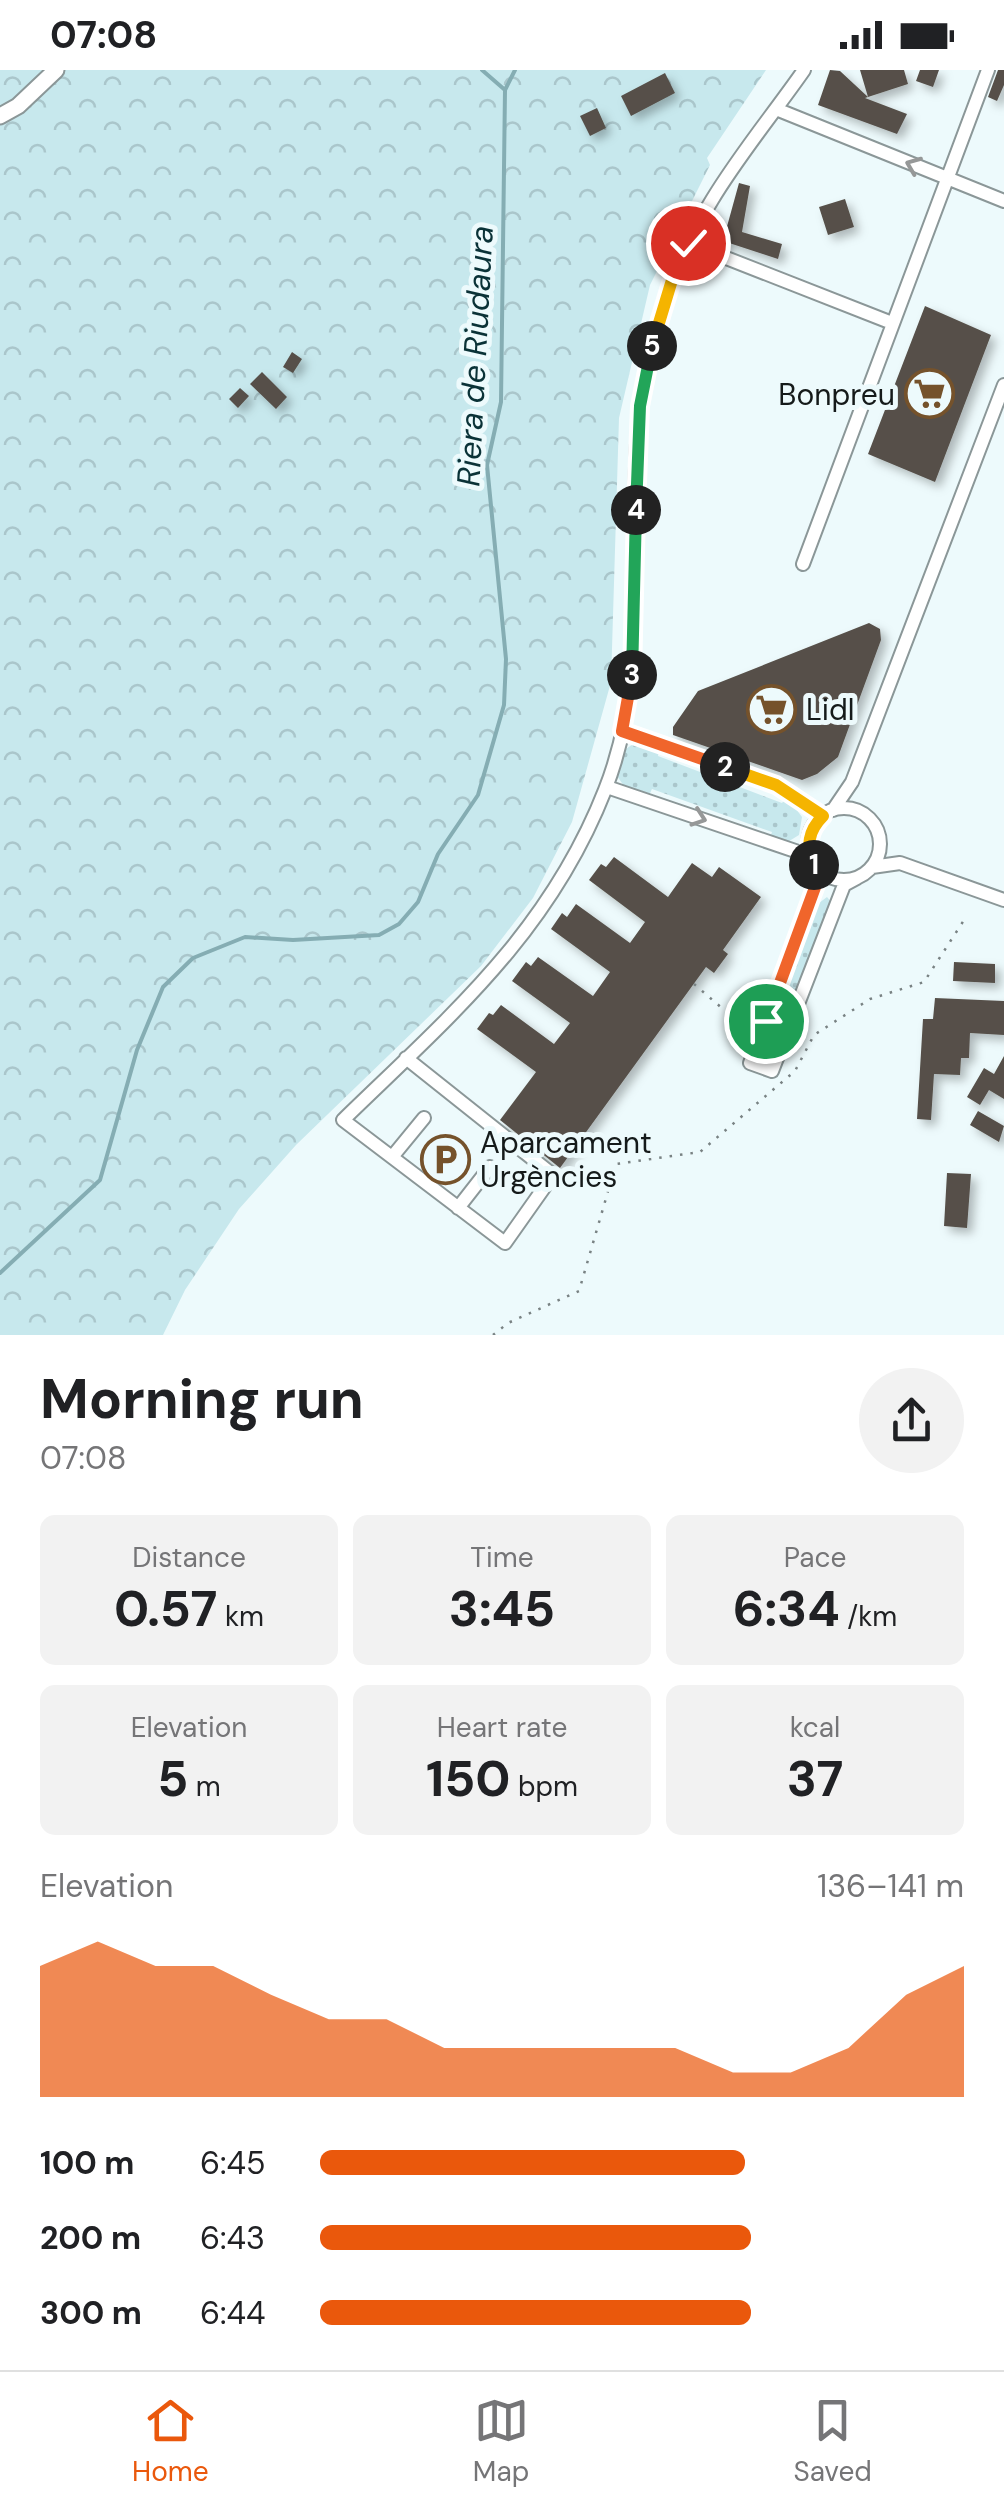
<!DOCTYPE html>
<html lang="en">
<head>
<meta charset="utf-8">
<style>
  body { margin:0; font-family:"DM Sans",sans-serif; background:#f2f2f2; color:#202124; height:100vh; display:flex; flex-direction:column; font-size:38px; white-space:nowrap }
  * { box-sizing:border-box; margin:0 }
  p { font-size:32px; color:#757577 }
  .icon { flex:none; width:55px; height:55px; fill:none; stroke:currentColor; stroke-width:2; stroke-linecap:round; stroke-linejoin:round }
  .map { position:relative; height:1265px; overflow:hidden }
  .side { display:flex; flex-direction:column; background:#fff; flex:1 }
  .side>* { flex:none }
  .pin { position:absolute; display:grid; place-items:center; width:85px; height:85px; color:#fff; margin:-42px; border:5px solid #fff; border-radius:50%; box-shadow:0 2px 10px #0007 }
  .km { position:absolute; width:50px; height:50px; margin:-25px; border-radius:50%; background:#222; color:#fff; font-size:28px; line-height:50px; text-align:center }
  .round { display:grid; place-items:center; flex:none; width:105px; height:105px; border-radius:52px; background:#f2f2f2 }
  .head { display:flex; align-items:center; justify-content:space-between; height:170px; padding:0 40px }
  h1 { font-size:55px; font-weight:700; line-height:75px }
  .figures { display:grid; grid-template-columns:repeat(3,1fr); gap:15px; height:170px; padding:10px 40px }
  .figures div { display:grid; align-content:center; border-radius:15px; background:#f2f2f2; text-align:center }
  .figures b { font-size:50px; font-weight:700 }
  .figures small { font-size:28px; font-weight:400 }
  .figures p { font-size:28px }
  .chart { height:280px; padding:20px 40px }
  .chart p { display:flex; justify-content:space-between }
  .chart svg { width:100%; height:180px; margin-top:10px; fill:#ea580c; opacity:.7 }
  ul { padding:0 40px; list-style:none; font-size:32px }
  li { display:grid; grid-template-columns:160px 120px 1fr; align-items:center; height:75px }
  li i { height:25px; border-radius:12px; background:#ea580c }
  .status { display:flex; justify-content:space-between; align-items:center; height:70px; padding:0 50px; background:#fff; direction:ltr }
  .status svg { height:28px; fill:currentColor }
  .menu { display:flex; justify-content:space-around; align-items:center; height:140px; border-top:2px solid #e0e0e0; background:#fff; font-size:28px; color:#757577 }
  .menu a { display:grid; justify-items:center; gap:5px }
  .menu .current { color:#ea580c }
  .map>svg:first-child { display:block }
</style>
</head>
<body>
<div class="status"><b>07:08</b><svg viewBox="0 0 49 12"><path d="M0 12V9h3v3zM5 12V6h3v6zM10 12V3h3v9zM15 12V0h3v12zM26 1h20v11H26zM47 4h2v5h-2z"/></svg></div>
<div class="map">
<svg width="1004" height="1265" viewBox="0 0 1004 1265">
  <defs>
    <pattern id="grass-dots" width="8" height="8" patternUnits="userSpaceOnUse" patternTransform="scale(2.5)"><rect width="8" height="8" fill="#c7e8ed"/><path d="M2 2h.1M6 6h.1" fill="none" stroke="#aac6cb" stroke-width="1.8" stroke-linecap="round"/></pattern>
    <pattern id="park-crowns" width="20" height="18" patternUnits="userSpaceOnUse" patternTransform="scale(2.5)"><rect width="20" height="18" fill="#c7e8ed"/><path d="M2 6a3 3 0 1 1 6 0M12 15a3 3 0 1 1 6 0" fill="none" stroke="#aac6cb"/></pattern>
    <filter id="shadow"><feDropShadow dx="5.5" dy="5.5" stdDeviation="5" flood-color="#0004"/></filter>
  </defs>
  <rect width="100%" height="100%" fill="#edfafc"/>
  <!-- grass -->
  <path fill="url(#grass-dots)" d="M640 673 659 680 658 686 782 733 787 727 802 747 799 765 786 773 770 768 772 762 652 719 649 725 624 716 617 706C618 690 622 675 640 673Z
    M827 827 832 833 773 989 768 993 762 991 761 986 819 833Z"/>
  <!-- park -->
  <path fill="url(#park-crowns)" d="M0 0H766L707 88 710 95 650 215 619 348 611 612 572 752 533 828 481 896 296 1075 239 1139 185 1220 163 1265H0Z"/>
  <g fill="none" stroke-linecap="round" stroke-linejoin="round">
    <!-- stream -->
    <path stroke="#85adb3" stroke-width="4" d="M482 0 505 20
      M0 1203 100 1110 137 980 163 917 193 888 245 867 293 870 379 865 399 854 418 832 438 784 478 725 504 635 506 589 487 395 501 332 505 20 515 0"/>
  </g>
  <!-- building -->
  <path fill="#565049" filter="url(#shadow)" d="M830 0 840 1 868 27 865 28 907 44 897 64 818 35Z
    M860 0H904L908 14 868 27Z
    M920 0H939L933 17 916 11Z
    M998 0H1004V15L997 31 988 27Z
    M665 3 675 23 631 46 621 26Z
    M597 38 606 58 590 66 580 46Z
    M739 113 750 116 742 162 782 174 778 189 723 171Z
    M845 129 854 157 828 165 819 137Z
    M925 236 991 265 935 412 868 384Z
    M292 282 302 289 293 303 283 297Z
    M262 302 287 327 276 339 250 314Z
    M240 318 249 326 238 338 229 329Z
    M869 553 880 559 881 570 838 687 817 704 802 710 673 665V657L698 621Z
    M614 787 668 827 692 793 712 807 719 797 761 827 723 880 728 884 714 903 706 897 560 1098 500 1050 536 1002 477 959 489 943 493 945 501 935 554 974 570 953 512 911 526 892 531 896 538 887 593 926 610 902 551 859 562 843 567 847 576 834 630 873 645 852 589 810 601 794 606 797Z
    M954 892 995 894V913L953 911Z
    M935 928 1004 931V965L970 963 969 988H961L960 1005 934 1004 931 1050 917 1049 923 949H933Z
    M1004 986V1029L989 1020 980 1035 967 1027 984 998 994 1004Z
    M978 1041 1004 1056 999 1072 970 1055Z
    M947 1103 971 1104 967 1158 944 1156Z"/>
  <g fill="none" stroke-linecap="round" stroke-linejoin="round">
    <defs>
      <path id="minor" d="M776 39 1004 131
        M688 173 892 253
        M803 494 988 0
        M622 661 777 715 823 746
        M607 717 810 786
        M808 774a36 36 0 1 1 72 0a36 36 0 1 1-72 0Z
        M833 740 852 712 1004 315
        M814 794 817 812 750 993 772 1001 844 815 857 808
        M872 797 900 793 1004 830
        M406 988 553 1105 505 1173 343 1050C450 946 549 863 605 720 651 604 628 480 638 359 645 280 670 198 712 130 739 85 774 43 804 0
        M392 1087 424 1048
        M458 1138 490 1097"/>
      <path id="major" d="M0 46 18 36 56 0"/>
    </defs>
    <!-- minor casing -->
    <use href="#minor" stroke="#8b9798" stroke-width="16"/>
    <!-- major casing -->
    <use href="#major" stroke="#8b9798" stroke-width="19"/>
    <!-- path -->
    <path stroke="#798283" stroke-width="2.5" stroke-dasharray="2.5 8" stroke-linecap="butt" d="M694 914 723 939 752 947
      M493 1265 508 1253 579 1221 616 1094 700 1082 795 1001 814 965 870 929 924 912 966 847"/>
    <!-- minor -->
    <use href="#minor" stroke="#fff" stroke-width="12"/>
    <!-- major -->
    <use href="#major" stroke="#fff" stroke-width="15"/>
  </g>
  <!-- one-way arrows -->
  <defs><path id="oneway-chevron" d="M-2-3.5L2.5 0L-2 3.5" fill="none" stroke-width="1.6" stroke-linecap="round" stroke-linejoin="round" transform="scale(2.5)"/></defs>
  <g stroke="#969898">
    <use href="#oneway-chevron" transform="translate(913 95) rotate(-158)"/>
    <use href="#oneway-chevron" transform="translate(699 748) rotate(19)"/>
  </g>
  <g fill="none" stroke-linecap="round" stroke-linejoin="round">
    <defs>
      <path id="split-1" d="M766 951 817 812 814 795"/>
      <path id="split-2" d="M725 697 776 715 823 746C808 761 806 776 814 795"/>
      <path id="split-3" d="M632 605 622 661 725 697"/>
      <path id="split-4" d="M632 605 636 440"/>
      <path id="split-5" d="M636 440 640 336 652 276"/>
      <path id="split-6" d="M652 276 672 210 688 173"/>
    </defs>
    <!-- split-1 casing -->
    <use href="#split-1" stroke="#fff" stroke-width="20"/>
    <!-- split-2 casing -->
    <use href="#split-2" stroke="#fff" stroke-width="20"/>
    <!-- split-3 casing -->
    <use href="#split-3" stroke="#fff" stroke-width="20"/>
    <!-- split-4 casing -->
    <use href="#split-4" stroke="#fff" stroke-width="20"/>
    <!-- split-5 casing -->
    <use href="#split-5" stroke="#fff" stroke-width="20"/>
    <!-- split-6 casing -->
    <use href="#split-6" stroke="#fff" stroke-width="20"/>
    <!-- split-1 -->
    <use href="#split-1" stroke="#f0652b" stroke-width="12"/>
    <!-- split-2 -->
    <use href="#split-2" stroke="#f5b400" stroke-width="12"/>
    <!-- split-3 -->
    <use href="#split-3" stroke="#f0652b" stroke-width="12"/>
    <!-- split-4 -->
    <use href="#split-4" stroke="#22a559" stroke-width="12"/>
    <!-- split-5 -->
    <use href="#split-5" stroke="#22a559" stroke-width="12"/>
    <!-- split-6 -->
    <use href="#split-6" stroke="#f5b400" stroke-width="12"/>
  </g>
  <!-- icons -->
  <defs>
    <symbol id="supermarket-ring" viewBox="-11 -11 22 22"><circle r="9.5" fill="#edfafc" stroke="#75522b" stroke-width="1.5"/><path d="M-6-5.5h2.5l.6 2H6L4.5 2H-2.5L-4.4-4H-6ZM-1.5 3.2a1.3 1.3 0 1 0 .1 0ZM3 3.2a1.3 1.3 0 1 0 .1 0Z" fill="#75522b"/></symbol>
    <symbol id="parking-ring" viewBox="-11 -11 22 22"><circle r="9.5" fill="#edfafc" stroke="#75522b" stroke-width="1.5"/><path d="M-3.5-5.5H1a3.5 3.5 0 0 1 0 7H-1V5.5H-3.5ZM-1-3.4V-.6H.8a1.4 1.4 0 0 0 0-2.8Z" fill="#75522b"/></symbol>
  </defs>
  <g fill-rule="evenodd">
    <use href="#supermarket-ring" x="902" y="296" width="55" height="55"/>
    <use href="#supermarket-ring" x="744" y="612" width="55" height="55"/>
    <use href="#parking-ring" x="418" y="1062" width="55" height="55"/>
  </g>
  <g text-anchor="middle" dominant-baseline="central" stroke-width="10" stroke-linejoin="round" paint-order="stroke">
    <!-- poi labels -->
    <g font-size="30" fill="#151a1a" stroke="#edfafc" text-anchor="start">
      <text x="895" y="324" text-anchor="end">Bonpreu</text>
      <text x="806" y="639">Lidl</text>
      <text x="480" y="1072">Aparcament<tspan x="480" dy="34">Urgències</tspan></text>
    </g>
    <!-- water labels -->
    <g font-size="32" font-style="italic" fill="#0a3237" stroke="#edfafc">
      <text transform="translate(475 286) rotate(-87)">Riera de Riudaura</text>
    </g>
  </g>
</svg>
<div class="pin" style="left:766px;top:951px;background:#1e9e55"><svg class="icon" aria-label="arrive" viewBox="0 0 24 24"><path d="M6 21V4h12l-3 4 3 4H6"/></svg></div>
<div class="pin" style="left:688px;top:173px;background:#d93025"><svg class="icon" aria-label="check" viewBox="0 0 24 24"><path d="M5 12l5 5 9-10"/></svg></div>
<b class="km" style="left:814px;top:795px">1</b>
<b class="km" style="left:725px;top:697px">2</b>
<b class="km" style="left:632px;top:605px">3</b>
<b class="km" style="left:636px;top:440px">4</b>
<b class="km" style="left:652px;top:276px">5</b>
</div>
<section class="side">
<div class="head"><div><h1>Morning run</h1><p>07:08</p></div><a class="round"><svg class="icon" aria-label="share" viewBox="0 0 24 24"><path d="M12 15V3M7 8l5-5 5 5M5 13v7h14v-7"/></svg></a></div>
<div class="figures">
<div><p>Distance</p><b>0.57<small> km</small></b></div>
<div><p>Time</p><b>3:45</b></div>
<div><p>Pace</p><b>6:34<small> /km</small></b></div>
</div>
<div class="figures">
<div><p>Elevation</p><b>5<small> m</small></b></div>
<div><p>Heart rate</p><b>150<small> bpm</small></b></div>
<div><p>kcal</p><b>37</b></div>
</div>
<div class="chart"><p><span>Elevation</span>136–141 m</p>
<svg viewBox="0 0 160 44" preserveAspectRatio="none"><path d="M0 44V12L10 6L20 12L30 12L40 19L50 25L60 25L70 32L80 32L90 32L100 32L110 32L120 38L130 38L140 32L150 19L160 12V44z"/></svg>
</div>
<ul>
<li><b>100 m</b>6:45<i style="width:66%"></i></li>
<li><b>200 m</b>6:43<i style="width:67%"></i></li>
<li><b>300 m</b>6:44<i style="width:67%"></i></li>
</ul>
</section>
<nav class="menu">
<a class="current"><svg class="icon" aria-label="home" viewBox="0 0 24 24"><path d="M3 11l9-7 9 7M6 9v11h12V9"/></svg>Home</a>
<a><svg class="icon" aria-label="map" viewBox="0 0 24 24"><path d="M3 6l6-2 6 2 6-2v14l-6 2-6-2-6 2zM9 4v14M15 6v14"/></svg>Map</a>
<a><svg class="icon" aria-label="saved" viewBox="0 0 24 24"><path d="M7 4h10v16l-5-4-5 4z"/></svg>Saved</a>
</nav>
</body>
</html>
